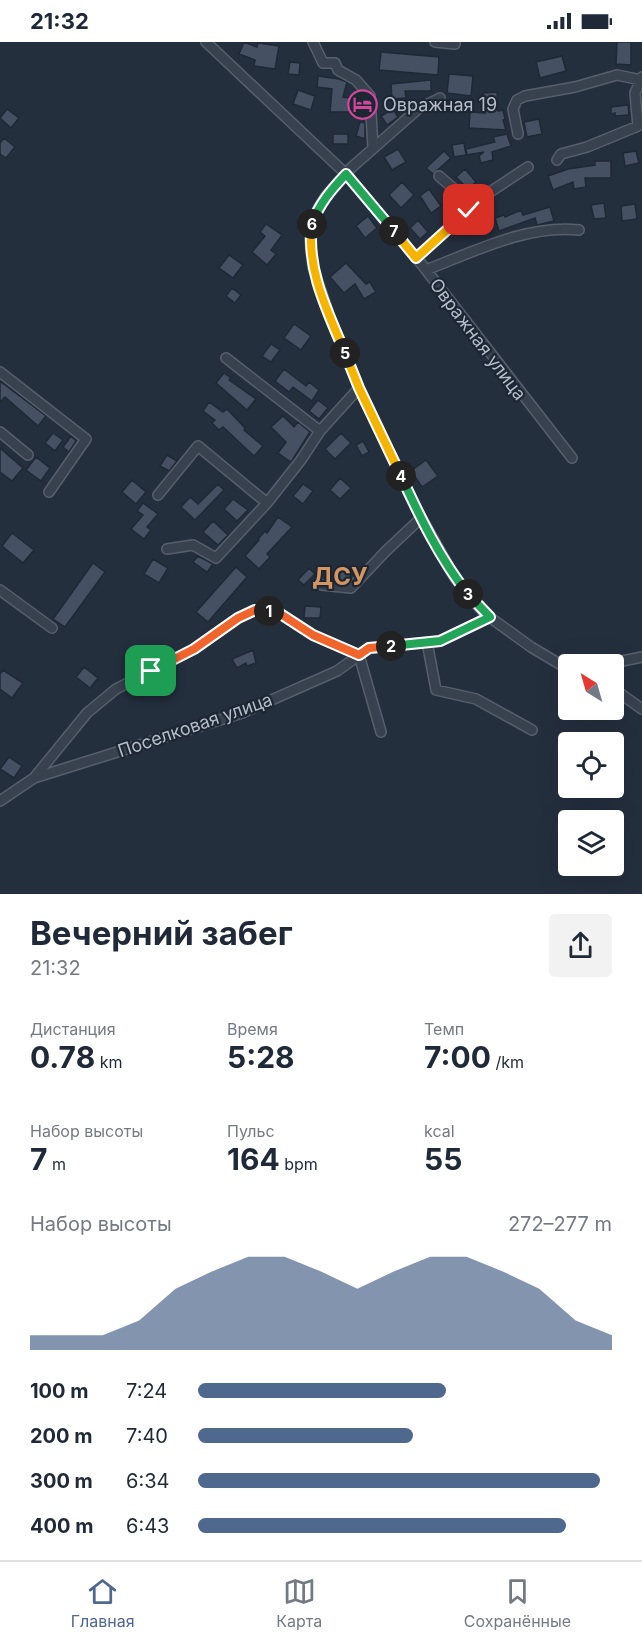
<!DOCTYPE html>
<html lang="ru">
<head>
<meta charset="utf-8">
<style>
  body { margin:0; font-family:Inter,sans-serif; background:#f2f2f3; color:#1f2937; height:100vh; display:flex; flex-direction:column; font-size:22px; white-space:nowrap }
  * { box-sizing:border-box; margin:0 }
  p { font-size:20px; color:#747a83 }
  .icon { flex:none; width:33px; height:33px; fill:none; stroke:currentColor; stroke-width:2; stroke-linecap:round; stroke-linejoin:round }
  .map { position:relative; height:852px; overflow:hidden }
  .sheet { display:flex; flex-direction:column; background:#fff; flex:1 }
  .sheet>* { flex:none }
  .needle { width:39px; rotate:323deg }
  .controls { position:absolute; left:558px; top:612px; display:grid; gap:12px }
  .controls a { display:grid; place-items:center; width:66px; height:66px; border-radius:6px; background:#fff; box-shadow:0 6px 24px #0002; font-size:30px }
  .pin { position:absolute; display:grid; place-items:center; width:51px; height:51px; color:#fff; margin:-26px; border-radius:12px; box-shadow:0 3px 9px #0006 }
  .km { position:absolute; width:30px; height:30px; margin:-15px; border-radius:50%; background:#222; color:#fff; font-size:16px; line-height:30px; text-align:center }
  .round { display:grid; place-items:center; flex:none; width:63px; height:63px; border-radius:6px; background:#f2f2f3 }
  .summary { display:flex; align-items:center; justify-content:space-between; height:102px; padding:0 30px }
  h1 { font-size:33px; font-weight:700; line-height:45px }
  .metrics { display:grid; grid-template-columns:repeat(3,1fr); gap:9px; height:102px; padding:6px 30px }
  .metrics div { display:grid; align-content:center }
  .metrics b { font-size:30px; font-weight:700 }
  .metrics small { font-size:16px; font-weight:400 }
  .metrics p { font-size:16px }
  .chart { height:168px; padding:12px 30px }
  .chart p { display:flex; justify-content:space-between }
  .chart svg { width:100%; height:108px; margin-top:6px; fill:#4f688e; opacity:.7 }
  ul { padding:0 30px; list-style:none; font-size:20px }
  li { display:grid; grid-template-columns:96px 72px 1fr; align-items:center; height:45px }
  li i { height:15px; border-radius:8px; background:#4f688e }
  .status { display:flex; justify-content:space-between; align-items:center; height:42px; padding:0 30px; background:#fff; direction:ltr }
  .status svg { height:16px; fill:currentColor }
  .menu { display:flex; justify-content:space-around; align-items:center; height:84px; border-top:2px solid #e0e1e3; background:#fff; font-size:16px; color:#747a83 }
  .menu a { display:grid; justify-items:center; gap:3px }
  .menu .current { color:#4f688e }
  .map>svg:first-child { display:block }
</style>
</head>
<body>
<div class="status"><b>21:32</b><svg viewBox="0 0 49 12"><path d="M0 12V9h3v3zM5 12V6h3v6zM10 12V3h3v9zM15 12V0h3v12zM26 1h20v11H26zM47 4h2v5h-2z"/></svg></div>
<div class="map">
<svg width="642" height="852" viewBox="0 0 642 852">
  <rect width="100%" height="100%" fill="#242f3e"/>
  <!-- building -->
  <path fill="#455162" stroke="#1f2835" stroke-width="1.5" d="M244 0 257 5 258 1 279 4 275 27 254 24 255 18 239 12Z
    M617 0H631V23L616 22Z
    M381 10 439 15 438 33 379 28Z
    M562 14 566 29 540 36 536 20Z
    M290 20 300 21 299 33 288 32Z
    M449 32 473 34 471 54 447 51Z
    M318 34 339 37 347 40 343 55 358 57 357 70H330L332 47 317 45Z
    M431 38V49H405L406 56 392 57 391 42Z
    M298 48 315 54 311 68 293 62Z
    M497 50 498 69 503 68 505 77 503 78 506 88 469 86 470 70 485 71 483 51Z
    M628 63 629 73 615 74V71L611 72V65Z
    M7 67 19 76 11 86 0 76Z
    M393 67 398 75 387 83 381 74Z
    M539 77 542 92 527 95 524 80Z
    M360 80 365 81V97L356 94Z
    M333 92H348V102H333Z
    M507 92 511 104 492 110 493 118 481 121 479 114 484 110 467 113 466 107 495 100 493 95Z
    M4 96 15 105 6 116 0 112V101Z
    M464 101 466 113 454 115 452 103Z
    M398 107 406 120 392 128 384 115Z
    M444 109 451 116 433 132 426 126Z
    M636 109 639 121 625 124 623 111Z
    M595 119H611V136H585L586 145 574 147 573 140 553 148 548 134 568 127 595 123Z
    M465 127 476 140 468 147 456 135Z
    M402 140 414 153 401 166 389 153Z
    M429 147 441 164 431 171 420 154Z
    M604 161 606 176 594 177 591 163Z
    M635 162 637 177 622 179 621 164Z
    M550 165 554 179 537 183 535 176 499 189 495 176 504 173 505 175 521 168 523 173Z
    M368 174 377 186 365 196 356 184Z
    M418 178 428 190 420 197 410 186Z
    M266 182 282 193 271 208 276 212 267 223 252 210 265 194 260 190Z
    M229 213 243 223 233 236 219 226Z
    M346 221 366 242 370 240 376 250 364 257 355 242 344 251 330 235Z
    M232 246 241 253 235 261 226 254Z
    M294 282 311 294 301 308 284 296Z
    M271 302 280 308 271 320 262 314Z
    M284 327 306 344 309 340 319 348 312 359 293 345 289 350 275 339Z
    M224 331 231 336 229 338 256 357 247 368 216 341Z
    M0 339 46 374 38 384 5 355 0 360Z
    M318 358 328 366 319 377 309 369Z
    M209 360 223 370 227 367 245 386 244 388 263 404 254 414 223 385 219 388 212 381 215 378 203 369Z
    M283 374 294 385 298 380 310 390 291 420 278 411 286 400 271 385Z
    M53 391 63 398 55 409 45 401Z
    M341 391 351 401 335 417 325 407Z
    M71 394 76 399 69 410 63 405Z
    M363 399 369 410 362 414 356 403Z
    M0 406 23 426 12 439 0 430Z
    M167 413 177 419 169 429 160 424Z
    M36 415 50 426 41 439 26 428Z
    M426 418 438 434 422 445 411 429Z
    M340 436 351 446 340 457 330 448Z
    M132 438 146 450 136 462 122 450Z
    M218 442 224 448 195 478 181 465 190 455 198 462Z
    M303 442 313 449 303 462 293 454Z
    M233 457 248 468 237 479 224 467Z
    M143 461 158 472 147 485 151 488 144 497 131 487 143 473 137 469Z
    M278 475 292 485 267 512 270 515 259 527 245 514 259 498 258 497 265 489 267 491Z
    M213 479 228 493 218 503 203 490Z
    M12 491 34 508 23 521 2 504Z
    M198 514 213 522 207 530 193 520Z
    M153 517 168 526 159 541 144 532Z
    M93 521 105 530 65 585 53 577Z
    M346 523 353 532 345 539 336 538 333 534Z
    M236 525 247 535 208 580 196 570Z
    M309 526 315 532 304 543 298 538Z
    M305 564 321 565 320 576H304Z
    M253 608 256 621 247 624 246 621 237 626 232 617Z
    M84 625 98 636 90 646 76 635Z
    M3 628 23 641 12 656 0 647V632Z
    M9 715 22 724 14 736 0 727Z"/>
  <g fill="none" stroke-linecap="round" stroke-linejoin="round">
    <defs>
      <path id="minor" d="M206 0 346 132 423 224 572 416
        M313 0 323 21H335L338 28 356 38 370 54 373 106
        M435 0 455 2V0
        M440 56 418 67 351 126 326 154 318 167 312 181 310 197 313 225 329 273 359 346 418 470 455 536 484 571 531 605 568 627
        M518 92 513 67 517 58 525 54 575 45 617 33 641 38
        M557 118 561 112 587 105 638 84 635 51 642 35
        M439 134 454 147 469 168
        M416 216 484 154 528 125
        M426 228C473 210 528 182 579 188
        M226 316 320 389 359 346
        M0 330 86 397 49 450
        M0 390 28 413
        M158 453 198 404 267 461 301 418 320 389
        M167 507 193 503 216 516 267 461
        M322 543 351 546 386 509 421 476
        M0 548 52 586
        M427 600 436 648 476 657 532 688
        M608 622 642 615
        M614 647 642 667
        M34 736 87 671 116 647 194 607 238 576 255 568 276 569 313 593 359 613 381 690
        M0 759 34 736 242 671 337 629 369 606 440 599 490 575"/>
    </defs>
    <!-- minor casing -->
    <use href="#minor" stroke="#565f6c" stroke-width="12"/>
    <!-- minor -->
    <use href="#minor" stroke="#38414e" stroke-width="9"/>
  </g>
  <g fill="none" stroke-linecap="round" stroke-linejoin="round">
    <defs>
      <path id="split-1" d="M151 629 194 607 238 576 255 568 269 569"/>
      <path id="split-2" d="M269 569H276L313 593 359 613 369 606 391 604"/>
      <path id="split-3" d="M391 604 440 599 490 575 468 552"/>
      <path id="split-4" d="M401 434C420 475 440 517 468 552"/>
      <path id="split-5" d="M345 311 359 346 401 434"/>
      <path id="split-6" d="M312 182C306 228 328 270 345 311"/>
      <path id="split-7" d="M312 182C319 162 331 148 346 132L394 189"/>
      <path id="split-8" d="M394 189 416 216 469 168"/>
    </defs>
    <!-- split-1 casing -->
    <use href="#split-1" stroke="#fff" stroke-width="12"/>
    <!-- split-2 casing -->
    <use href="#split-2" stroke="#fff" stroke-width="12"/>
    <!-- split-3 casing -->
    <use href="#split-3" stroke="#fff" stroke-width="12"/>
    <!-- split-4 casing -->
    <use href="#split-4" stroke="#fff" stroke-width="12"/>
    <!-- split-5 casing -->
    <use href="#split-5" stroke="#fff" stroke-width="12"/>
    <!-- split-6 casing -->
    <use href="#split-6" stroke="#fff" stroke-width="12"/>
    <!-- split-7 casing -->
    <use href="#split-7" stroke="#fff" stroke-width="12"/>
    <!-- split-8 casing -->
    <use href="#split-8" stroke="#fff" stroke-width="12"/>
    <!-- split-1 -->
    <use href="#split-1" stroke="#f0652b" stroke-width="8"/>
    <!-- split-2 -->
    <use href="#split-2" stroke="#f0652b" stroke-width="8"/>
    <!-- split-3 -->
    <use href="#split-3" stroke="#22a559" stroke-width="8"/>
    <!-- split-4 -->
    <use href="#split-4" stroke="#22a559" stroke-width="8"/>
    <!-- split-5 -->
    <use href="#split-5" stroke="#f5b400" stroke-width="8"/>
    <!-- split-6 -->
    <use href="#split-6" stroke="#f5b400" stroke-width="8"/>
    <!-- split-7 -->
    <use href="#split-7" stroke="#22a559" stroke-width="8"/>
    <!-- split-8 -->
    <use href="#split-8" stroke="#f5b400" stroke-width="8"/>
  </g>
  <!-- icons -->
  <defs>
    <symbol id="hotel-ring" viewBox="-11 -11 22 22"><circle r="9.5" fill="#1d2633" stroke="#d1479c" stroke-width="1.5"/><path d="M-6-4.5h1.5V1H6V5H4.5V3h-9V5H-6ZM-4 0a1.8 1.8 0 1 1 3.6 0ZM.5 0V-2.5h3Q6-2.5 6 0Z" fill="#d1479c"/></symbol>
  </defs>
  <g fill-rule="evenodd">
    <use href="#hotel-ring" x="346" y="46" width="33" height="33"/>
  </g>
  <g text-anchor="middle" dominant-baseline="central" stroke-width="4.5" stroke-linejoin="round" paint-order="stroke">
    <!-- poi labels -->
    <g font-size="18" fill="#b4bcc9" stroke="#1d2633" text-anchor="start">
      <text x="383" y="62">Овражная 19</text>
    </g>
    <!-- street labels -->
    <g font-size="18" fill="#b4bcc9" stroke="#1d2633">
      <text transform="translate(478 297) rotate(53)">Овражная улица</text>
      <text transform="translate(195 683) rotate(-19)">Поселковая улица</text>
    </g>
    <!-- district labels -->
    <g font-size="24" font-weight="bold" fill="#d59563" stroke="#1d2633">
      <text x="340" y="534">ДСУ</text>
    </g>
  </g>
</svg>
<div class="controls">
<a><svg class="needle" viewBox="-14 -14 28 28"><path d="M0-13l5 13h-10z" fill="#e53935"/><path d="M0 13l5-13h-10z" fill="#747a83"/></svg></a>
<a><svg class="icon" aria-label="locate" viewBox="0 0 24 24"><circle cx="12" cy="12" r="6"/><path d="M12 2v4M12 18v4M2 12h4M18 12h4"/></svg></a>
<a><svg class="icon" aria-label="layers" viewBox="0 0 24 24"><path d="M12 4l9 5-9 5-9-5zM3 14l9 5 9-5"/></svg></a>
</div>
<div class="pin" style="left:151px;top:629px;background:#1e9e55"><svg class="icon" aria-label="arrive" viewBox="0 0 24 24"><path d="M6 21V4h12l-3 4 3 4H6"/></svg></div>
<div class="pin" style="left:469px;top:168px;background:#d93025"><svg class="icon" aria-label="check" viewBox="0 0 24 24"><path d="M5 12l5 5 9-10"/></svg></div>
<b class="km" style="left:269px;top:569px">1</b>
<b class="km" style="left:391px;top:604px">2</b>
<b class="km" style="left:468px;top:552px">3</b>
<b class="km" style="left:401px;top:434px">4</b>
<b class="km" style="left:345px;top:311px">5</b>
<b class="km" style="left:312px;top:182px">6</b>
<b class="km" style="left:394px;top:189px">7</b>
</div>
<section class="sheet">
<div class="summary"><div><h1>Вечерний забег</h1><p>21:32</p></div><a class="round"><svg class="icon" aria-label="share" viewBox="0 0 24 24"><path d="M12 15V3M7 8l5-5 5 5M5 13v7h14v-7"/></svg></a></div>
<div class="metrics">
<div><p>Дистанция</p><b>0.78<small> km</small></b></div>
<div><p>Время</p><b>5:28</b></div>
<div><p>Темп</p><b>7:00<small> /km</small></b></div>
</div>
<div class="metrics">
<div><p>Набор высоты</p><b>7<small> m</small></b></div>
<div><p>Пульс</p><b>164<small> bpm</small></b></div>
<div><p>kcal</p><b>55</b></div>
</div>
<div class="chart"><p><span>Набор высоты</span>272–277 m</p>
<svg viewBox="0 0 160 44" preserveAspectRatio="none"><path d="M0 44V38L10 38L20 38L30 32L40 19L50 12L60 6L70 6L80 12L90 19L100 12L110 6L120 6L130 12L140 19L150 32L160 38V44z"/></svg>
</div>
<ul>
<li><b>100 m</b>7:24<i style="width:60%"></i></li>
<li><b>200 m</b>7:40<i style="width:52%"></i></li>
<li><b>300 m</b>6:34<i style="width:97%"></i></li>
<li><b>400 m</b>6:43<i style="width:89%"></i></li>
</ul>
</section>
<nav class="menu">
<a class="current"><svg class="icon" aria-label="home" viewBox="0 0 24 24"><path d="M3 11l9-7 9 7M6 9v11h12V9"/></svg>Главная</a>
<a><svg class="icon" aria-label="map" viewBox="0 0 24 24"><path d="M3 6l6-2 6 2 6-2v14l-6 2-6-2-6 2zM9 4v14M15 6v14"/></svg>Карта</a>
<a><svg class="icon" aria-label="saved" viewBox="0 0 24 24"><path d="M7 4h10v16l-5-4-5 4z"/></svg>Сохранённые</a>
</nav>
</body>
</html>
